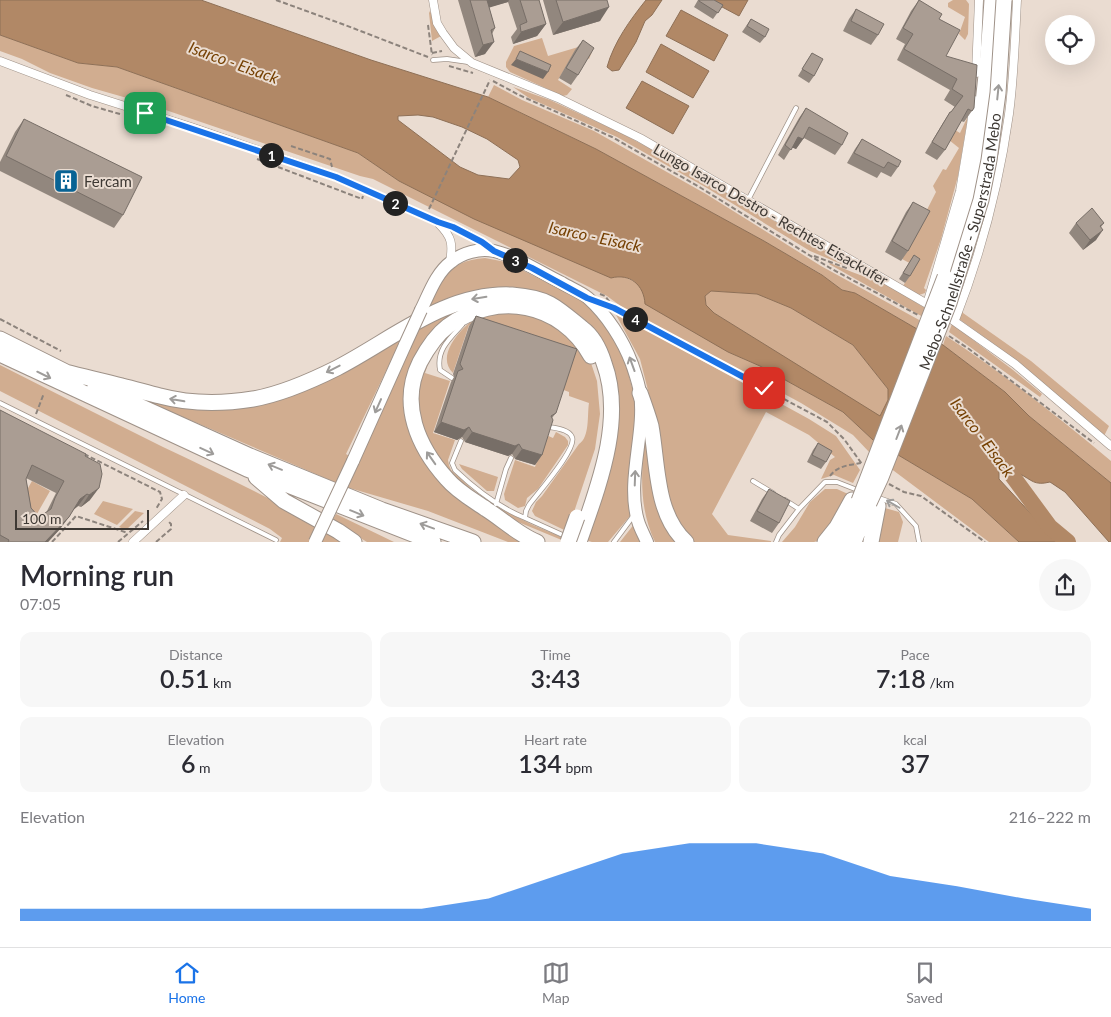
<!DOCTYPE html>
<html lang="en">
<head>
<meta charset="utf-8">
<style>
  body { margin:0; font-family:Lato,sans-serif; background:#f7f7f7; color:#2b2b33; height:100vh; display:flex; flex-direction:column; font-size:19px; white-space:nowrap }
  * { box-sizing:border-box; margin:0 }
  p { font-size:16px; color:#7c7c81 }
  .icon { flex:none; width:28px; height:28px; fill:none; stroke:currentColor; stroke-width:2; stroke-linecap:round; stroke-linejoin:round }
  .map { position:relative; height:542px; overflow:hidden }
  .sheet { display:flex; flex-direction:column; background:#fff; flex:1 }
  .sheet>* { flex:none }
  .buttons { position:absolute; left:1045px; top:15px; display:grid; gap:10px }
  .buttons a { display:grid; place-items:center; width:50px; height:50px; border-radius:50%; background:#fff; box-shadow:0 5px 20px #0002; font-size:25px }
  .scale { position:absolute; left:15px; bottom:12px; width:134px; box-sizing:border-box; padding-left:5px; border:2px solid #3e3934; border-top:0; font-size:14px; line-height:18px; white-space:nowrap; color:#3e3934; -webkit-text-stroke:4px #eadcd1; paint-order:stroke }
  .pin { position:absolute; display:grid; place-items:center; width:42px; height:42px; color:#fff; margin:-21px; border-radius:10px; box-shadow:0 2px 8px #0006 }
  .km { position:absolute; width:25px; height:25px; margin:-12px; border-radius:50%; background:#222; color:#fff; font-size:14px; line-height:25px; text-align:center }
  .round { display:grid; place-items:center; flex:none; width:52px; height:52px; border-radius:26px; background:#f7f7f7 }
  .headline { display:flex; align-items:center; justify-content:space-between; height:85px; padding:0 20px }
  h1 { font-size:28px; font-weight:600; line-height:38px }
  .stats { display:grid; grid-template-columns:repeat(3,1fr); gap:8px; height:85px; padding:5px 20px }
  .stats div { display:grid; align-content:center; border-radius:12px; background:#f7f7f7; text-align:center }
  .stats b { font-size:25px; font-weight:600 }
  .stats small { font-size:14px; font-weight:400 }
  .stats p { font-size:14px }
  .chart { height:140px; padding:10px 20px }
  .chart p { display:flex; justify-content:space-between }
  .chart svg { width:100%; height:90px; margin-top:5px; fill:#1a73e8; opacity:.7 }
  .menu { display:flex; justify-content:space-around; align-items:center; height:70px; border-top:1px solid #e1e1e2; background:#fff; font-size:14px; color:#7c7c81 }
  .menu a { display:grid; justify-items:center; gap:2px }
  .menu .active { color:#1a73e8 }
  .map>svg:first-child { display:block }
</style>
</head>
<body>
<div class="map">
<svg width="1111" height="542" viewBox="0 0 1111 542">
  <rect width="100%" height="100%" fill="#eadcd1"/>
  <!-- green -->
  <path fill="#d1ad90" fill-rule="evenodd" d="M953 0H966L969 4 968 34 965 40 959 34 965 17 948 7V3Z
    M430 11 441 36 432 41 429 13Z
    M0 35 78 63 117 67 358 153 399 181 638 283 645 293 728 352 760 366 843 412 873 440 972 499 1019 542H989L870 453 853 435 801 403 622 307 607 296 373 179 360 176 148 104 92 88 50 73 22 59 0 51Z
    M542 38 548 56 585 45 592 52 589 59 575 51 558 80 572 89 567 95 563 96 510 72 506 67V62L514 46Z
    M494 85 522 100 594 131 706 194 821 266 921 321 917 329 855 293 842 290 821 274 764 241 596 149 488 97Z
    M513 87 550 100 621 133 671 160 849 265 853 269 810 251 707 188 617 137 529 98Z
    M968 116 958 176 941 239 924 288 926 290 925 293 919 295 903 286 915 266 902 259 936 192 933 186 943 169 946 170 959 148 949 140 955 130 960 133Z
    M485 258 506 262 576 297 587 304 600 319 611 334 625 361 633 391 635 407 633 507 630 516 608 542H592L583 539 535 516 532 511 536 502 542 496 579 444C590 437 587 415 589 403L569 396V392L561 389 571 359 469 325 453 373C432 353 470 318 488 311L546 316 590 360 597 381 600 414 595 449 569 527 585 534 614 378 543 297 425 314C440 282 445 261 485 258Z
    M830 263C845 269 859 275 874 280 891 285 911 300 927 309L923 317 829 264Z
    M711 291 758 294 791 308 853 345 888 389V400L880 417 714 313 706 305 705 296Z
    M963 305V313L1031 361 1109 426 1104 436 1019 362 959 319V316Z
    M471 309 414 366 416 440 521 542H508L428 511 346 487 134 396 254 403 449 311ZM417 333 358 461H357L346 454 399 344Z
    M615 313 809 419 836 436 860 470 853 483 834 475 821 479 830 460 835 457 809 435 766 412 712 514 728 535 771 541V542H693L690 539 672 509 666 487 652 406 640 359Z
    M952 324 1013 370 1042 394 1040 397 949 332Z
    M946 336C1004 374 1058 417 1111 461V483L1029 416 1005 392 943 345Z
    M434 351 429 361 425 373 450 381 433 433 455 440 448 460 449 465 451 470 473 490 495 506 533 525 573 542 564 541 504 516 447 473 426 441 416 397 421 369Z
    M0 365C54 392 108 420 163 447 226 477 289 507 349 542H280L282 538 270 529 0 391Z
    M556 432 565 437 568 441V445L538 489 527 498 525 506 518 508 505 500 504 494 515 460 535 467 546 435 553 438Z
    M644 436H648L682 542H655C638 506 642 474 644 436Z
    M459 464 498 477 494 491H487L462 469Z
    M32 481 50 491 29 528 19 504Z
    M825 489H837L848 494C842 505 827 540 814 542 804 542 792 542 782 542L795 527 810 502Z
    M103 501 133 509 117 525 94 514Z
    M885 508 899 512 903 522 898 542H877Z
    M135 511 144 513 126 530 119 527Z
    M336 514 394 542H367L332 521Z
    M635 523 644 542H620Z"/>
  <!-- water -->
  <path fill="#b18866" stroke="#8e7057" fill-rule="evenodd" d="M0 0H201L371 60 488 97 596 149 764 241 822 275 842 290 855 293 917 329 943 345 1005 392 1029 416 1111 483V542H1109L1065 492 1050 482C1034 486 1032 480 1020 474 1014 471 1006 472 999 471V479L1045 529 1062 542H1019L972 499 873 440 843 412 760 366 728 352 645 304C644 285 630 273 611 278L474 219 399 181 358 153 117 67 78 63 0 35ZM418 115 433 117 462 127 487 139 518 160 520 167 509 179 478 175 460 167 398 120V116ZM711 291 757 294 791 308 853 345 888 389V400L880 416 714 313 706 305 705 296Z
    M646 0H662L652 15 645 21 636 42 619 70 612 71 607 67C614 42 630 20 646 0Z
    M709 0H748L739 16Z
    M681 10 728 35 714 61 666 36Z
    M661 44 709 71 693 98 646 72Z
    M642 81 689 106 673 134 626 108Z"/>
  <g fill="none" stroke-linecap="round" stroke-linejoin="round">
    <!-- river -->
    <path stroke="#b18866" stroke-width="16" d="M997 455 1050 527 1068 542"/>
    <defs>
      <path id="lane" d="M433 60 447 59 468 62
        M748 200 796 108
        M452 378 440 370C436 350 450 338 462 325
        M0 403 276 540
        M548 427C555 428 569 429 572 437 578 448 537 494 529 505L526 511 525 518 567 537
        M461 441 452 463 455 470C476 490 498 507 525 518
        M753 481 773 493
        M876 497 896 504 916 526 919 542
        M496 504 506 469 511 458
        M799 509 825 482H837L860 491
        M614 542 634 515
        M776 542 779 535 799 509 785 500"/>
      <path id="street" d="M433 0 437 23 443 33 454 48 472 63 558 98 640 138 934 308
        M0 61 90 95 191 127 336 177 438 222C458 228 476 237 492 250
        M976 73 979 0
        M439 224C452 237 453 244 450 262
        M927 304 960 191 971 125 974 100
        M944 314 1015 364 1111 446
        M955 320C981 254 999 185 1009 114 1014 77 1015 38 1017 0
        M133 542 184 495"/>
      <path id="primary" d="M421 310C429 294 436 273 451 262 462 253 479 248 494 251 516 256 541 273 562 283 570 288 581 292 588 298 607 315 623 340 632 364 635 373 639 384 640 393 646 433 626 480 638 521 640 528 644 535 647 542
        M353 461 405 345"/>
      <path id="highway" d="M945 277C976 186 986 96 992 0
        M0 339 72 375
        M0 354 247 469 433 542
        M65 372C84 377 103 381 122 386 135 389 147 393 160 396 190 404 222 404 253 399 282 394 311 381 337 368 393 339 446 292 512 295 525 296 539 298 550 304 561 310 572 320 582 328 593 336 600 350 604 363 625 420 598 487 579 542
        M95 386 250 456 382 510 473 542
        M640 393C644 404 648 415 651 426 658 464 655 514 686 542
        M256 477 284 501 338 531 354 542
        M537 542C520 536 502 519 486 509 473 500 458 492 447 479 418 447 399 404 420 362 427 349 436 335 448 326 497 291 561 302 591 356
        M825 542 837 527 852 500
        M842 542 854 512
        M854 542 869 503
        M871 542 878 506"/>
    </defs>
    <!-- lane casing -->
    <use href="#lane" stroke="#9f9288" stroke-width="5.5"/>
    <!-- street casing -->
    <use href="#street" stroke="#9f9288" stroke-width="9"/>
    <!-- primary casing -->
    <use href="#primary" stroke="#9f9288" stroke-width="14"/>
    <!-- highway casing -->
    <use href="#highway" stroke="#9f9288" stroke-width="17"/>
    <!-- path -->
    <path stroke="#8c837c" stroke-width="2" stroke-dasharray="5 2.5" stroke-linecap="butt" d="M276 0 345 25 428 57
      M428 25 432 55
      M432 53 442 51
      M449 66 473 73
      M493 81 519 95 612 137 701 188 830 268 918 315
      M66 95 92 106 120 114
      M291 146 330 159 332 167
      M257 159 362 199 363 196
      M429 209 490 80
      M814 256 849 269
      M600 294 605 296 614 308
      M612 307 827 422 844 439 862 464
      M0 319 61 351
      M949 336 969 349 1094 443
      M36 414 44 393
      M84 454 160 492 162 499 156 509
      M830 476C837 466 849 465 861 463
      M889 484 904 492 921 496 985 542
      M52 542 76 516 128 533
      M118 542 143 521
      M156 542 171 529V524L168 521"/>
    <!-- lane -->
    <use href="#lane" stroke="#fff" stroke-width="4"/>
    <!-- street -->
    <use href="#street" stroke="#fff" stroke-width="8"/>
    <!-- primary -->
    <use href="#primary" stroke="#fff" stroke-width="12"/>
    <!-- highway -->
    <use href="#highway" stroke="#fff" stroke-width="15"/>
    <defs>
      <path id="primary-bridge" d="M405 345 421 310
        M315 542 353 461"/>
      <g id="highway-bridge">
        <path d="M859 501 945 277"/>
        <path id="s1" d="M869 503 881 477 949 303 981 200 989 160 998 93 1004 0"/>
        <path d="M568 542 577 517"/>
      </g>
    </defs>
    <!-- primary-bridge casing -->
    <use href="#primary-bridge" stroke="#9f9288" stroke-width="14" stroke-linecap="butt"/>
    <!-- highway-bridge casing -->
    <use href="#highway-bridge" stroke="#9f9288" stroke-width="17" stroke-linecap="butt"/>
    <!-- primary-bridge -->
    <use href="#primary-bridge" stroke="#fff" stroke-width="12"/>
    <!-- highway-bridge -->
    <use href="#highway-bridge" stroke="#fff" stroke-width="15"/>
  </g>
  <!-- wall -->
  <path fill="#92877e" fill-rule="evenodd" d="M458 0H539L546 24 537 36 513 44 511 37 517 29 508 2 489 7 495 28 492 34 485 54 475 57Z
    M543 0H607L600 21 553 35Z
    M698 0H714L723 5 713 19 694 7Z
    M919 0 939 19 946 56 974 108 964 122 961 121 945 150 937 160 925 153 943 123 950 112H951L955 107 944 100 950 90 897 60 905 44 896 39 911 11Z
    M856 9 878 35 871 45 843 31 849 19Z
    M751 19 765 37 760 43 742 32Z
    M583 40 578 75 571 85 559 78 575 50Z
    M812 53 814 76 809 83 798 76Z
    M806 108 842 145 835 155 804 138 796 149 792 147 784 160 778 155 799 118Z
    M24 119 123 215 114 228 0 171V162L15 132Z
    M862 139 898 167 891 177 881 172 877 178 847 163 855 149Z
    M913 202 908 251 901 261 885 252 906 212Z
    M1076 223H1104L1101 227 1096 240 1083 250 1069 233Z
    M914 255 910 276 905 283 899 279Z
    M476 316 556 413 552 418 542 455 535 465 515 459 512 454 508 456 465 442 462 437 457 440 434 432 451 382 454 377 453 374 469 326Z
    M0 410 85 456 90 500 81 507 78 506 73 510 60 529 48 542H0ZM26 478 56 493 46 513 39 517 31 508Z
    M818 443 826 462 821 469 807 462 813 450Z
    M769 489 779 523 772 533 750 521 762 499Z"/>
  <!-- shaded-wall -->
  <path fill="#776e67" d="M485 0H509L508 2 478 11Z
    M609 7 600 21 553 35 563 22Z
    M546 24 537 36 513 44 521 32Z
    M494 42 485 54 475 57 483 45Z
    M516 59 548 72 543 79 511 65Z
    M798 137 803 139 796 149 791 147Z
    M1103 230 1096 240 1083 250 1090 240Z
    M441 422 469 427 462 437 457 440 434 432Z
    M472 432 519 444 512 454 508 456 465 442Z
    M522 449 542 455 535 465 515 459Z
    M99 488 90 500 81 507 89 495Z
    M87 494 78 506 72 511 80 499Z
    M69 517 60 529 48 542H45Z"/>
  <!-- building -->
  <path fill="#aa9d93" stroke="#776e67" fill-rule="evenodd" d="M470 0H487L495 28 491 30 494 42 483 45Z
    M520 0H539L546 24 521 32 520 25 527 22Z
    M556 0H607L609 7 563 22Z
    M699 0H714L723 5 718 13 699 1Z
    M919 0 942 14 939 19 960 30 946 56 977 65 974 108 972 111 968 109 945 150 932 142 950 112H951L963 96 952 89 957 79 904 49 913 34 903 28Z
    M856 9 884 24 878 35 851 21Z
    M751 19 769 29 765 37 747 26Z
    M583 40 594 48 578 75 566 68Z
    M520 51 551 65 548 72 516 59Z
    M812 53 823 59 814 76 802 69Z
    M806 108 848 133 842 145 809 127 803 139 798 137 791 150 785 145Z
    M24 119 142 177 123 215 6 156Z
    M862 139 901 161 898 167 888 162 884 168 854 153Z
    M913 202 930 211 908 251 892 241Z
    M1092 208 1104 223 1100 226 1103 230 1090 240 1076 223Z
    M914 255 920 259 910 276 903 273Z
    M476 316 577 349 556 413 551 416 553 420 542 455 522 449 519 444 515 446 472 432 469 427 464 430 441 422 458 371 463 369 460 364Z
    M0 410 86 454 85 456 100 464 102 474 99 488 89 495 87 494 80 499 69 517 45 542H8L9 540 0 535ZM32 465 64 481 55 498 51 509 39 517 31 508 26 479Z
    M818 443 832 451 826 462 812 455Z
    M769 489 790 501 779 523 757 511Z"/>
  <!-- one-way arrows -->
  <defs><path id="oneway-shaft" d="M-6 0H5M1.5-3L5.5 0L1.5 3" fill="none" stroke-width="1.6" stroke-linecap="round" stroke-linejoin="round" transform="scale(1.25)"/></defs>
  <g stroke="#9e9c9a">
    <use href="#oneway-shaft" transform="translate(998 92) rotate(-84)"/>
    <use href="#oneway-shaft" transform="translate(479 298) rotate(171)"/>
    <use href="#oneway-shaft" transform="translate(632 364) rotate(-110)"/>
    <use href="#oneway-shaft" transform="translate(333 369) rotate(153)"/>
    <use href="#oneway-shaft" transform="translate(44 375) rotate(26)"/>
    <use href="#oneway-shaft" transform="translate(177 400) rotate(-170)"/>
    <use href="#oneway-shaft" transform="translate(378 406) rotate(114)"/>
    <use href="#oneway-shaft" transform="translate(899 432) rotate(-69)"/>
    <use href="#oneway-shaft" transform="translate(207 451) rotate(25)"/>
    <use href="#oneway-shaft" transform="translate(431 458) rotate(-125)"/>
    <use href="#oneway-shaft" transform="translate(275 467) rotate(-158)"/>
    <use href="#oneway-shaft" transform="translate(635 478) rotate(-88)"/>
    <use href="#oneway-shaft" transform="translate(893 504) rotate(-150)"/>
    <use href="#oneway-shaft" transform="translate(357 513) rotate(22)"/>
    <use href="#oneway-shaft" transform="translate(427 526) rotate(-160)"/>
  </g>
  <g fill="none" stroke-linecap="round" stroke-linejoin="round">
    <defs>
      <path id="route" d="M145 113 336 177 438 222 453 227 482 242 494 251 532 268 587 298 614 308 764 388"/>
    </defs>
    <!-- route casing -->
    <use href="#route" stroke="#fff" stroke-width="10"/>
    <!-- route -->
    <use href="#route" stroke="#1a73e8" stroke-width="6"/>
  </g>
  <!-- icons -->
  <defs>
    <symbol id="building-square" viewBox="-11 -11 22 22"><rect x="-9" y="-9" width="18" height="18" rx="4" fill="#086394" stroke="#eadcd1"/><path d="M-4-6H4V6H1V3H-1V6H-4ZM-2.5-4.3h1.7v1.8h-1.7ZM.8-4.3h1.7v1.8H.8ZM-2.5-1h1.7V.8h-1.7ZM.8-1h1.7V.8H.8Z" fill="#fff"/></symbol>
  </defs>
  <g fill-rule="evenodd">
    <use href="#building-square" x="52" y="167" width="28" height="28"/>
  </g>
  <g text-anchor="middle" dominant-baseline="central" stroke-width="4" stroke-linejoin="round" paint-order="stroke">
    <!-- poi labels -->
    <g font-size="15" fill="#3e3934" stroke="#eadcd1" text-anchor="start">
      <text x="84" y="181">Fercam</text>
    </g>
    <!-- street labels -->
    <g font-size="15" fill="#3e3934" stroke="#eadcd1">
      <text transform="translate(771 214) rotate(30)">Lungo Isarco Destro - Rechtes Eisackufer</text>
      <text stroke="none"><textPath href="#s1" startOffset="278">Mebo-Schnellstraße - Superstrada Mebo</textPath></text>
    </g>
    <!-- water labels -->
    <g font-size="16" font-style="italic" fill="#754002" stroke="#eadcd1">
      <text transform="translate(234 62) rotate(20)">Isarco - Eisack</text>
      <text transform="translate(595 236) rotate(12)">Isarco - Eisack</text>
      <text transform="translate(983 437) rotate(53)">Isarco - Eisack</text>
    </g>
  </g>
</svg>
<div class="buttons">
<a><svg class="icon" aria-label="locate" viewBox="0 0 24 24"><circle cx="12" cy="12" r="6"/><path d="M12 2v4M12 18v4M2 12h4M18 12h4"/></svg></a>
</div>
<div class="scale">100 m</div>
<div class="pin" style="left:145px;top:113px;background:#1e9e55"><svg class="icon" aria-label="arrive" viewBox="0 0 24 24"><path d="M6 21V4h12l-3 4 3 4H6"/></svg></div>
<div class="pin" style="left:764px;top:388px;background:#d93025"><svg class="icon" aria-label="check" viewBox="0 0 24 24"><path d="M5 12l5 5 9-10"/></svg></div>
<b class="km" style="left:271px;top:155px">1</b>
<b class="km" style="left:395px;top:203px">2</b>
<b class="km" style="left:515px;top:260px">3</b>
<b class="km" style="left:635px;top:319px">4</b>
</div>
<section class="sheet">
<div class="headline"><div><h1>Morning run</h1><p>07:05</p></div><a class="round"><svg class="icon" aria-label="share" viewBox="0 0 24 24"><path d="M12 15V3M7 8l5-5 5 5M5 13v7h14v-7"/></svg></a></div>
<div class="stats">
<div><p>Distance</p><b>0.51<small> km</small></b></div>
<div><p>Time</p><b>3:43</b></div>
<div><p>Pace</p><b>7:18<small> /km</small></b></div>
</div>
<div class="stats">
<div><p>Elevation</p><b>6<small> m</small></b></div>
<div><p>Heart rate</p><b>134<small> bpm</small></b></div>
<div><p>kcal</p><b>37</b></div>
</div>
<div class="chart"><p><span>Elevation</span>216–222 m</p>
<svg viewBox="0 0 160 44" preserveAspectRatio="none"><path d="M0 44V38L10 38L20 38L30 38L40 38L50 38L60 38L70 33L80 22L90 11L100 6L110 6L120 11L130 22L140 27L150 33L160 38V44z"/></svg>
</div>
</section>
<nav class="menu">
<a class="active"><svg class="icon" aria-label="home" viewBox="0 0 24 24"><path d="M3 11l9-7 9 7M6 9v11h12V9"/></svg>Home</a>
<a><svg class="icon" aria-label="map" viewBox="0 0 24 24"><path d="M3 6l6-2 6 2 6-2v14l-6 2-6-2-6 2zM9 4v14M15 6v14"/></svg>Map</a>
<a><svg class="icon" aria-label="saved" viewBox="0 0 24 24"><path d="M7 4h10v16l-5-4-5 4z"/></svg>Saved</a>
</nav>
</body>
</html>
